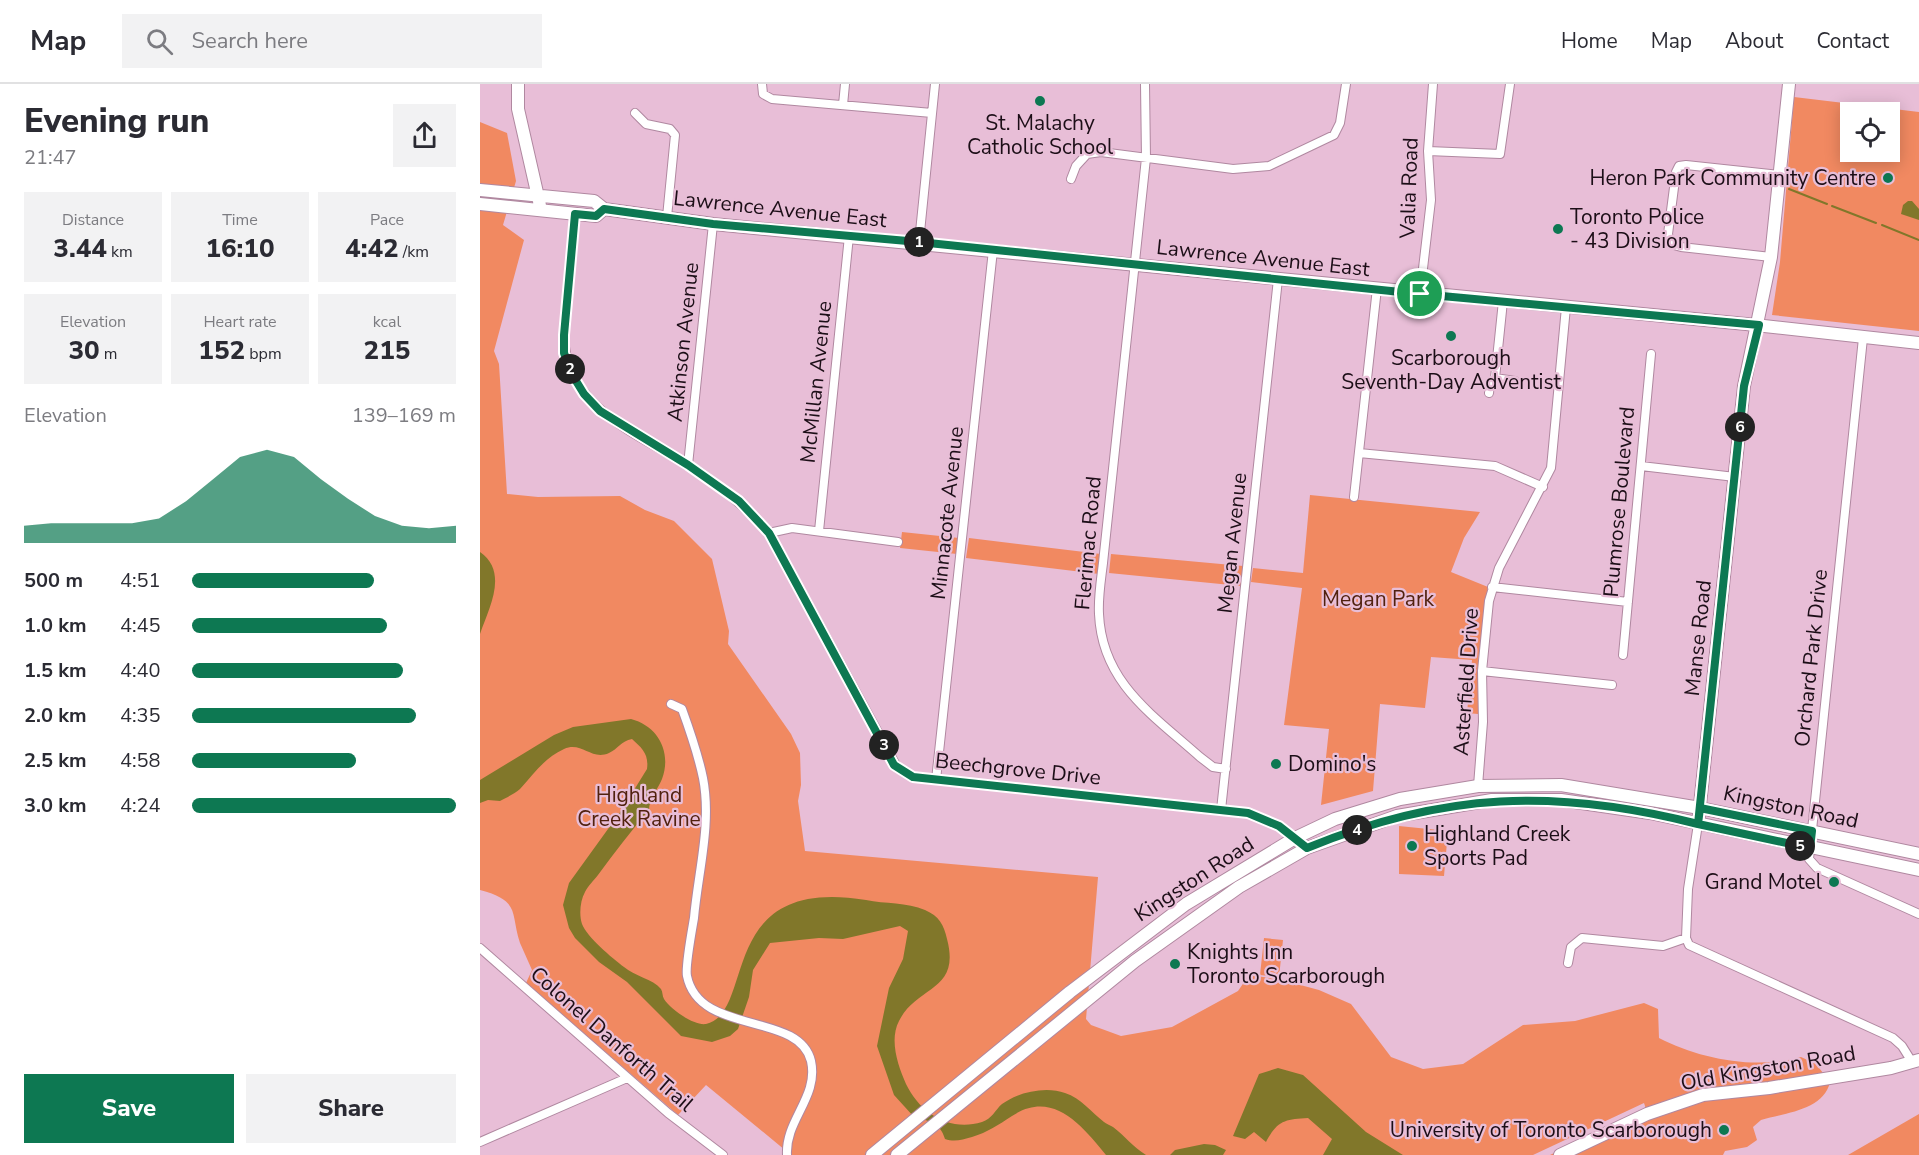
<!DOCTYPE html>
<html lang="en">
<head>
<meta charset="utf-8">
<style>
  body { margin:0; font-family:"Nunito Sans",sans-serif; background:#f2f2f3; color:#2b2b33; height:100vh; display:flex; flex-direction:column; font-size:22px; white-space:nowrap }
  * { box-sizing:border-box; margin:0 }
  p { font-size:20px; color:#7c7c81 }
  .icon { flex:none; width:33px; height:33px; fill:none; stroke:currentColor; stroke-width:2; stroke-linecap:round; stroke-linejoin:round }
  .map { position:relative; flex:1; overflow:hidden }
  .details { display:flex; flex-direction:column; background:#fff; width:480px }
  .details>* { flex:none }
  .controls { position:absolute; left:1360px; top:18px; display:grid; gap:12px }
  .controls a { display:grid; place-items:center; width:60px; height:60px; border-radius:0px; background:#fff; box-shadow:0 3px 15px #0003; font-size:30px }
  .pin { position:absolute; display:grid; place-items:center; width:51px; height:51px; color:#fff; margin:-26px; border:3px solid #fff; border-radius:50%; box-shadow:0 2px 6px #0007 }
  .km { position:absolute; width:30px; height:30px; margin:-15px; border-radius:50%; background:#222; color:#fff; font-size:16px; line-height:30px; text-align:center }
  .round { display:grid; place-items:center; flex:none; width:63px; height:63px; border-radius:0px; background:#f2f2f3 }
  .headline { display:flex; align-items:center; justify-content:space-between; height:102px; padding:0 24px }
  h1 { font-size:33px; font-weight:800; line-height:45px }
  .metrics { display:grid; grid-template-columns:repeat(3,1fr); gap:9px; height:102px; padding:6px 24px }
  .metrics div { display:grid; align-content:center; border-radius:0px; background:#f2f2f3; text-align:center }
  .metrics b { font-size:26px; font-weight:800 }
  .metrics small { font-size:16px; font-weight:400 }
  .metrics p { font-size:16px }
  .chart { height:168px; padding:12px 24px }
  .chart p { display:flex; justify-content:space-between }
  .chart svg { width:100%; height:108px; margin-top:6px; fill:#0d7852; opacity:.7 }
  .cta { display:flex; gap:12px; margin-top:auto; padding:12px 24px }
  .cta a { flex:1; height:69px; border-radius:0px; background:#0d7852; color:#fff; font-size:24px; font-weight:800; line-height:69px; text-align:center }
  .cta a+a { background:#f2f2f3; color:#2b2b33 }
  ul { padding:0 24px; list-style:none; font-size:20px }
  li { display:grid; grid-template-columns:96px 72px 1fr; align-items:center; height:45px }
  li i { height:15px; border-radius:8px; background:#0d7852 }
  header { display:flex; align-items:center; gap:36px; box-sizing:border-box; height:84px; padding:0 30px; background:#fff; border-bottom:2px solid #e1e1e2 }
  header strong { font-size:28px }
  nav { display:flex; gap:33px; margin-inline-start:auto; font-size:21px }
  .search { width:420px; height:54px; background:#f2f2f3; display:flex; align-items:center; gap:15px; box-sizing:border-box; padding:0 21px; border-radius:0px; color:#7c7c81; font-size:22px }
  main { display:flex; flex:1; min-height:0 }
  .map>svg:first-child { display:block }
</style>
</head>
<body>
<header>
<strong>Map</strong>
<div class="search"><svg class="icon" aria-label="search" viewBox="0 0 24 24"><circle cx="10" cy="10" r="6"/><path d="M15 15l6 6"/></svg>Search here</div>
<nav><a>Home</a><a>Map</a><a>About</a><a>Contact</a></nav>
</header>
<main>
<section class="details">
<div class="headline"><div><h1>Evening run</h1><p>21:47</p></div><a class="round"><svg class="icon" aria-label="share" viewBox="0 0 24 24"><path d="M12 15V3M7 8l5-5 5 5M5 13v7h14v-7"/></svg></a></div>
<div class="metrics">
<div><p>Distance</p><b>3.44<small> km</small></b></div>
<div><p>Time</p><b>16:10</b></div>
<div><p>Pace</p><b>4:42<small> /km</small></b></div>
</div>
<div class="metrics">
<div><p>Elevation</p><b>30<small> m</small></b></div>
<div><p>Heart rate</p><b>152<small> bpm</small></b></div>
<div><p>kcal</p><b>215</b></div>
</div>
<div class="chart"><p><span>Elevation</span>139–169 m</p>
<svg viewBox="0 0 160 44" preserveAspectRatio="none"><path d="M0 44V37L10 36L20 36L30 36L40 36L50 34L60 27L70 18L80 9L90 6L100 9L110 18L120 26L130 33L140 37L150 38L160 37V44z"/></svg>
</div>
<ul>
<li><b>500 m</b>4:51<i style="width:69%"></i></li>
<li><b>1.0 km</b>4:45<i style="width:74%"></i></li>
<li><b>1.5 km</b>4:40<i style="width:80%"></i></li>
<li><b>2.0 km</b>4:35<i style="width:85%"></i></li>
<li><b>2.5 km</b>4:58<i style="width:62%"></i></li>
<li><b>3.0 km</b>4:24<i style="width:100%"></i></li>
</ul>
<div class="cta"><a>Save</a><a>Share</a></div>
</section>
<div class="map">
<svg width="1439" height="1071" viewBox="0 0 1439 1071">
  <rect width="100%" height="100%" fill="#e8bed7"/>
  <!-- green -->
  <path fill="#f18961" fill-rule="evenodd" d="M1314 13 1439 28V247L1292 231 1300 178ZM1371 28H1410V68H1371Z
    M0 38 27 49 36 97 23 141 44 156 14 267 19 280 27 410 58 413 140 412 165 426 194 437 232 475 249 547 248 560 311 650 320 669 321 701 318 717 325 767 618 793 606 935 611 941 641 952 692 943 758 907 769 891 798 895 839 906 871 920 911 973 943 985 983 980 1043 941 1095 937 1164 919 1178 925 1179 954C1220 975 1275 986 1321 973L1336 980 1350 998C1344 1026 1305 1029 1281 1036L1273 1043 1277 1056 1267 1063 1245 1067 1243 1071H1070L1166 1025 1164 1019 1053 1071H311L226 1001 198 1031 46 899 52 886C48 877 44 868 40 859 30 828 41 817 0 806Z
    M830 411 1000 428 984 454 971 488 1008 503 998 577V630L987 629 992 576 951 573 945 624 900 620 893 707 841 721 849 645 804 641 822 504 771 498 773 484 823 489Z
    M422 448 479 454 477 470 420 464Z
    M489 454 621 470 619 490 486 474Z
    M631 470 763 482 761 502 629 489Z
    M919 742 968 747 964 792 919 790Z
    M784 854 803 856 799 893 780 891Z
    M1439 1030V1071H1368Z"/>
  <!-- water -->
  <path fill="#81772a" d="M1428 117H1432L1439 125V136L1421 130 1423 121Z
    M0 468C29 488 9 524 0 550Z
    M151 635C178 642 192 668 182 695 178 705 169 715 169 726 151 747 135 768 118 791 114 796 108 802 105 808 100 817 99 831 102 840 107 853 132 874 144 883 154 892 173 895 181 905 183 908 182 912 184 915 190 925 214 942 226 940 277 928 234 791 386 816 405 820 427 818 445 826 459 832 464 841 467 855 481 908 437 901 419 937 409 956 418 982 426 1000 440 1029 469 1048 502 1038 512 1035 515 1026 522 1020 538 1008 566 1002 585 1009 601 1014 611 1028 624 1038 626 1040 630 1041 633 1043 645 1052 653 1063 666 1071H626C602 1042 573 1005 532 1032 518 1041 508 1048 492 1053 482 1056 474 1058 465 1055 460 1038 449 1037 434 1033L414 1011 397 962 409 904 423 875 428 847 420 842 363 855 339 854 290 859 273 886 269 913 258 945 250 952 232 958 201 952 147 898 119 878 95 854 89 844 83 821 89 799 141 727 167 685C169 670 162 664 152 655 141 657 138 665 129 669 111 677 102 657 84 665 64 674 54 690 40 705 34 710 26 714 20 717L8 716 0 719V696L74 651 93 643Z
    M798 984 823 991 886 1048 923 1071H843L852 1055 828 1034C805 1035 797 1037 786 1058L774 1048 765 1055 753 1052 779 990Z
    M724 1060 735 1061 746 1066 743 1071H690L695 1066Z"/>
  <g fill="none" stroke-linecap="round" stroke-linejoin="round">
    <!-- stream -->
    <path stroke="#81772a" stroke-width="2" d="M1309 105 1347 120
      M1352 122 1396 139
      M1402 141 1439 156"/>
    <defs>
      <path id="street" d="M282 0 283 10 292 15 452 29
        M665 0 666 74 623 479C621 496 618 513 619 530 622 599 673 631 720 673L733 683 746 685
        M363 21 365 0
        M155 29 166 40 190 45 195 51 187 133
        M948 67 1020 70 1030 0
        M591 95 596 82 607 70 621 68 753 85 789 82 854 51 860 39 866 0
        M95 130 84 251C85 328 167 353 221 389 247 407 268 426 289 449L417 683 433 693 768 729 799 742 827 764
        M439 158 455 0
        M1291 173 1201 163 1190 160 1188 150 1196 88 1199 82 1206 81 1300 91
        M940 210 951 116 948 67 953 0
        M1383 254 1329 775 1337 784 1439 830
        M1015 294 1035 297
        M1009 309 1010 300 1015 294 1023 217
        M879 369 1015 382 1063 403
        M208 381 233 140
        M1161 382 1255 393
        M874 413 897 204
        M339 447 369 152
        M289 449 312 444 418 458
        M1012 503 1148 518
        M1143 571 1171 270
        M1002 587 1132 601
        M191 620 202 625C210 647 218 670 223 694 232 740 218 788 214 834 212 846 205 883 207 892 219 952 319 927 331 977 339 1013 305 1036 307 1071
        M456 696 513 166
        M998 702 1003 638 1002 587 1009 517 1019 484 1071 384 1086 223
        M741 726 798 195
        M1218 740 1208 805 1206 854 1209 861 1413 954 1422 962 1432 978
        M0 864 188 1029 243 1071
        M1088 879 1091 863 1102 854 1183 862 1206 854
        M0 1058 147 994"/>
      <path id="secondary" d="M38 0V25L61 126
        M0 106 114 117 124 125 233 140 1266 240 1439 259
        M0 120 116 132 124 125
        M1218 740 1264 302 1291 173 1309 0
        M1080 1071 1167 1030 1223 1011 1289 1004 1411 984 1439 976"/>
      <path id="primary" d="M392 1071 590 908 706 820 815 754 855 735 920 715 998 702 1081 701 1220 724 1439 770
        M417 1071 655 877 759 803 827 764 917 732 1012 716H1081L1170 729 1439 786"/>
    </defs>
    <!-- street casing -->
    <use href="#street" stroke="#b088a0" stroke-width="10"/>
    <!-- secondary casing -->
    <use href="#secondary" stroke="#b088a0" stroke-width="14"/>
    <!-- primary casing -->
    <use href="#primary" stroke="#b088a0" stroke-width="14"/>
    <!-- street -->
    <use href="#street" stroke="#fff" stroke-width="8"/>
    <!-- secondary -->
    <use href="#secondary" stroke="#fff" stroke-width="12"/>
    <!-- primary -->
    <use href="#primary" stroke="#fff" stroke-width="12"/>
  </g>
  <g fill="none" stroke-linecap="round" stroke-linejoin="round">
    <defs>
      <path id="route" d="M940 210 439 158 233 140 124 125 116 132 95 130 84 251V269L93 292 104 310 120 327 208 381 259 417 289 449 414 681 433 693 768 729 799 742 827 764C963 708 1076 704 1218 740L1220 724 1332 747 1330 764 1218 740 1264 302 1279 241 940 210"/>
    </defs>
    <!-- route casing -->
    <use href="#route" stroke="#fff" stroke-width="12"/>
    <!-- route -->
    <use href="#route" stroke="#0d7852" stroke-width="8"/>
  </g>
  <!-- markers -->
  <g fill="#0d7852" stroke="#e8bed7" stroke-width="2">
    <circle cx="560" cy="17" r="6"/>
    <circle cx="1408" cy="94" r="6"/>
    <circle cx="1078" cy="145" r="6"/>
    <circle cx="971" cy="252" r="6"/>
    <circle cx="796" cy="680" r="6"/>
    <circle cx="932" cy="762" r="6"/>
    <circle cx="1354" cy="798" r="6"/>
    <circle cx="695" cy="880" r="6"/>
    <circle cx="1244" cy="1046" r="6"/>
  </g>
  <g text-anchor="middle" dominant-baseline="central" stroke-width="4.5" stroke-linejoin="round" paint-order="stroke">
    <!-- poi labels -->
    <g font-size="21" fill="#1c0e17" stroke="#e8bed7" text-anchor="start">
      <text x="560" y="39" text-anchor="middle">St. Malachy<tspan x="560" dy="24">Catholic School</tspan></text>
      <text x="1396" y="94" text-anchor="end">Heron Park Community Centre</text>
      <text x="1090" y="133">Toronto Police<tspan x="1090" dy="24">- 43 Division</tspan></text>
      <text x="971" y="274" text-anchor="middle">Scarborough<tspan x="971" dy="24">Seventh-Day Adventist</tspan></text>
      <text x="808" y="680">Domino's</text>
      <text x="944" y="750">Highland Creek<tspan x="944" dy="24">Sports Pad</tspan></text>
      <text x="1342" y="798" text-anchor="end">Grand Motel</text>
      <text x="707" y="868">Knights Inn<tspan x="707" dy="24">Toronto Scarborough</tspan></text>
      <text x="1232" y="1046" text-anchor="end">University of Toronto Scarborough</text>
    </g>
    <!-- street labels -->
    <g font-size="21" fill="#1c0e17" stroke="#e8bed7">
      <text transform="translate(929 104) rotate(-88)">Valia Road</text>
      <text transform="translate(300 125) rotate(6)">Lawrence Avenue East</text>
      <text transform="translate(783 174) rotate(6)">Lawrence Avenue East</text>
      <text transform="translate(203 258) rotate(-84)">Atkinson Avenue</text>
      <text transform="translate(336 298) rotate(-84)">McMillan Avenue</text>
      <text transform="translate(1139 418) rotate(-85)">Plumrose Boulevard</text>
      <text transform="translate(467 429) rotate(-84)">Minnacote Avenue</text>
      <text transform="translate(608 459) rotate(-85)">Flerimac Road</text>
      <text transform="translate(752 459) rotate(-84)">Megan Avenue</text>
      <text transform="translate(1218 554) rotate(-84)">Manse Road</text>
      <text transform="translate(1331 574) rotate(-84)">Orchard Park Drive</text>
      <text transform="translate(986 598) rotate(-86)">Asterfield Drive</text>
      <text transform="translate(538 685) rotate(6)">Beechgrove Drive</text>
      <text transform="translate(1311 723) rotate(12)">Kingston Road</text>
      <text transform="translate(714 795) rotate(-33)">Kingston Road</text>
      <text transform="translate(132 955) rotate(41)">Colonel Danforth Trail</text>
      <text transform="translate(1288 984) rotate(-10)">Old Kingston Road</text>
    </g>
    <!-- park labels -->
    <g font-size="21" fill="#51210e" stroke="#e8bed7">
      <text x="898" y="515">Megan Park</text>
      <text x="159" y="711">Highland<tspan x="159" dy="24">Creek Ravine</tspan></text>
    </g>
  </g>
</svg>
<div class="controls">
<a><svg class="icon" aria-label="locate" viewBox="0 0 24 24"><circle cx="12" cy="12" r="6"/><path d="M12 2v4M12 18v4M2 12h4M18 12h4"/></svg></a>
</div>
<div class="pin" style="left:940px;top:210px;background:#1e9e55"><svg class="icon" aria-label="arrive" viewBox="0 0 24 24"><path d="M6 21V4h12l-3 4 3 4H6"/></svg></div>
<b class="km" style="left:439px;top:158px">1</b>
<b class="km" style="left:90px;top:285px">2</b>
<b class="km" style="left:404px;top:661px">3</b>
<b class="km" style="left:877px;top:746px">4</b>
<b class="km" style="left:1320px;top:762px">5</b>
<b class="km" style="left:1260px;top:343px">6</b>
</div>
</main>
</body>
</html>
